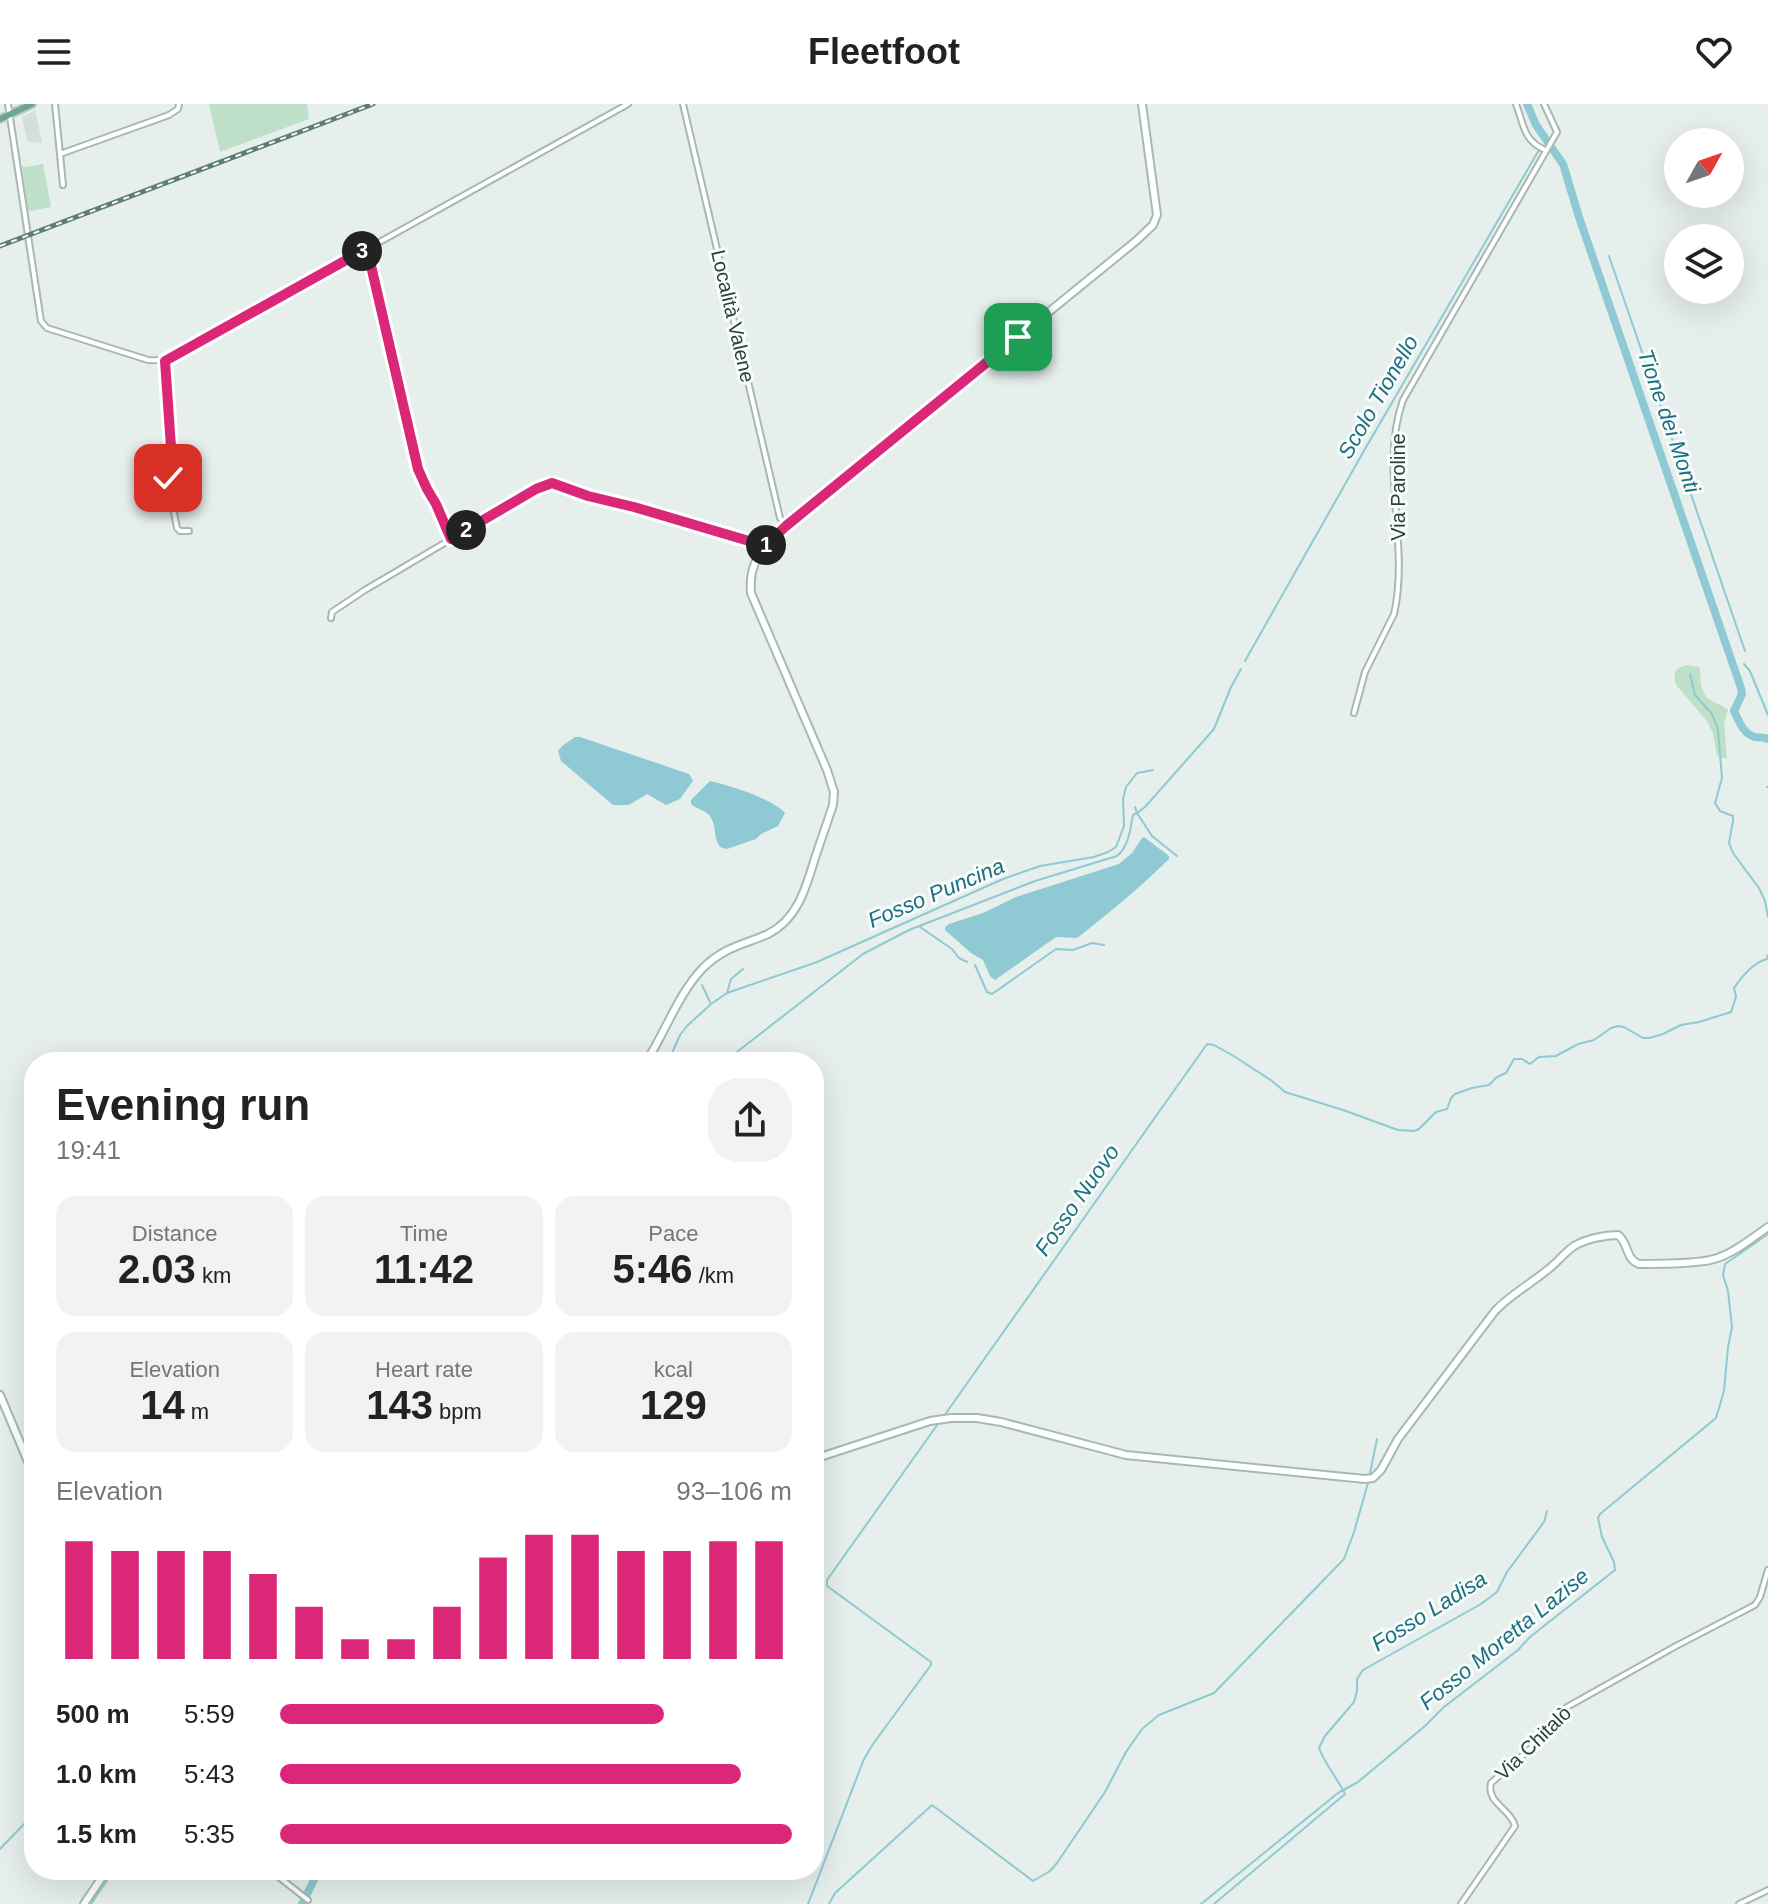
<!DOCTYPE html>
<html lang="en">
<head>
<meta charset="utf-8">
<style>
  body { margin:0; font-family:Arial,sans-serif; background:#f2f2f2; color:#222; height:100vh; display:flex; flex-direction:column; font-size:30px; white-space:nowrap }
  * { box-sizing:border-box; margin:0 }
  p { font-size:26px; color:#767676 }
  .icon { flex:none; width:44px; height:44px; fill:none; stroke:currentColor; stroke-width:2; stroke-linecap:round; stroke-linejoin:round }
  .map { position:relative; flex:1; overflow:hidden }
  .drawer { position:absolute; left:24px; top:948px; width:800px; height:828px; display:flex; flex-direction:column; background:#fff; border-radius:32px; box-shadow:0 8px 32px #0002 }
  .drawer>* { flex:none }
  .needle { width:52px; rotate:50deg }
  .tools { position:absolute; left:1664px; top:24px; display:grid; gap:16px }
  .tools a { display:grid; place-items:center; width:80px; height:80px; border-radius:50%; background:#fff; box-shadow:0 8px 32px #0002; font-size:40px }
  .pin { position:absolute; display:grid; place-items:center; width:68px; height:68px; color:#fff; margin:-34px; border-radius:16px; box-shadow:0 4px 12px #0006 }
  .km { position:absolute; width:40px; height:40px; margin:-20px; border-radius:50%; background:#222; color:#fff; font-size:22px; line-height:40px; text-align:center }
  .round { display:grid; place-items:center; flex:none; width:84px; height:84px; border-radius:32px; background:#f2f2f2 }
  .overview { display:flex; align-items:center; justify-content:space-between; height:136px; padding:0 32px }
  h1 { font-size:44px; font-weight:700; line-height:60px }
  .stats { display:grid; grid-template-columns:repeat(3,1fr); gap:12px; height:136px; padding:8px 32px }
  .stats div { display:grid; align-content:center; border-radius:20px; background:#f2f2f2; text-align:center }
  .stats b { font-size:40px; font-weight:700 }
  .stats small { font-size:22px; font-weight:400 }
  .stats p { font-size:22px }
  .chart { height:224px; padding:16px 32px }
  .chart p { display:flex; justify-content:space-between }
  .chart svg { width:100%; height:144px; margin-top:8px; stroke:#db2777; stroke-width:6 }
  ul { padding:0 32px; list-style:none; font-size:26px }
  li { display:grid; grid-template-columns:128px 96px 1fr; align-items:center; height:60px }
  li i { height:20px; border-radius:10px; background:#db2777 }
  header { display:flex; justify-content:space-between; align-items:center; height:104px; padding:0 32px; background:#fff; font-size:36px; font-weight:700 }
  .map>svg:first-child { display:block }
</style>
</head>
<body>
<header><svg class="icon" aria-label="menu" viewBox="0 0 24 24"><path d="M4 6h16M4 12h16M4 18h16"/></svg>Fleetfoot<svg class="icon" aria-label="heart" viewBox="0 0 24 24"><path d="M12 20l-8-8c-3-5 5-10 8-4 3-6 11-1 8 4z"/></svg></header>
<div class="map">
<svg width="1768" height="1800" viewBox="0 0 1768 1800">
  <rect width="100%" height="100%" fill="#e6efeb"/>
  <!-- built -->
  <path fill="#d4dfda" d="M35 6 42 38 31 39 27 37 22 13Z"/>
  <!-- green -->
  <path fill="#bfe0c8" d="M209 0H307L309 15 220 48Z
    M43 60 51 103 27 108 22 62 26 63Z
    M1686 561 1699 563C1702 571 1699 576 1702 584 1706 599 1719 598 1728 606L1724 619 1727 655 1717 652 1713 629 1707 617 1677 582C1672 572 1674 564 1686 561Z"/>
  <!-- water -->
  <path fill="#8ec9d4" d="M575 633H580L689 670 693 677 680 695 666 701 647 690 629 701H613L561 657 558 647 562 642Z
    M710 677C729 681 773 695 785 709L778 722 761 730 756 735 727 745 720 743C713 734 717 720 709 711 703 705 696 705 691 700V696Z
    M1144 733 1169 752V755C1141 783 1111 807 1081 831L1077 834 1056 833 995 876 990 872 983 856 971 849 945 826V823L949 820 983 809 1016 793 1119 760 1132 749 1142 734Z"/>
  <g fill="none" stroke-linecap="round" stroke-linejoin="round">
    <!-- stream -->
    <path stroke="#8ec9d4" stroke-width="2" d="M1609 152 1745 547
      M1245 557 1365 345 1539 46
      M1744 560 1750 567 1768 611
      M1690 570 1695 591 1712 610 1718 626 1722 674 1715 699 1720 707 1733 712V717L1729 739 1733 749 1759 784 1765 797 1768 813
      M1767 683H1768
      M1177 752 1152 732 1137 709 1145 703 1214 625 1231 583 1241 565
      M920 823 952 845 959 854 967 858
      M975 861 987 888 992 890 1056 845 1073 846 1092 839 1104 841
      M702 881 710 898
      M727 889 731 875 743 865
      M668 958 680 931 687 922 711 900 727 889 817 858 1003 775 1040 762 1094 753 1108 748 1116 743 1124 722 1123 695 1126 683 1137 669 1153 666
      M724 958 863 850 909 826 1035 777 1117 752C1129 742 1130 726 1133 711L1137 709 1135 703
      M944 1312 1207 940 1214 941 1232 951 1272 977 1285 988 1343 1006 1398 1026 1414 1027 1419 1025 1436 1008 1447 1005 1451 994 1455 990 1472 984 1489 981 1497 973 1506 969 1514 955H1522L1530 960 1539 953 1556 952 1578 940 1594 936 1611 924 1618 922 1624 923 1643 934H1649L1663 930 1681 921 1699 918 1731 908 1736 893 1734 884C1741 873 1754 858 1767 855L1768 851
      M0 1745 26 1718 29 1717 34 1720
      M98 1766 101 1768
      M91 1800 114 1766
      M808 1800 864 1655 873 1640 931 1561V1558L827 1482V1476L940 1317
      M829 1800 835 1789 932 1701 1033 1777 1050 1767 1057 1759 1105 1688 1126 1648 1142 1625 1159 1611 1214 1589 1344 1455 1354 1428 1368 1379 1377 1335
      M1201 1800 1338 1689 1358 1678 1425 1622 1444 1603 1518 1546 1530 1533 1615 1466 1614 1458 1602 1433 1598 1414 1600 1410 1716 1314 1724 1287 1728 1243 1732 1223 1728 1187 1723 1171 1725 1160 1768 1130
      M1214 1800 1345 1690C1337 1674 1325 1660 1319 1644L1325 1632 1354 1598 1357 1587V1575L1363 1566 1481 1500 1497 1488 1507 1468 1544 1418 1547 1407"/>
    <!-- river -->
    <path stroke="#8ec9d4" stroke-width="8" d="M1527 0 1536 21 1563 60 1579 113 1741 584 1742 590 1734 607C1739 617 1743 630 1755 633 1760 633 1764 633 1768 635
      M302 1800 319 1766"/>
    <defs>
      <path id="street" d="M8 0 41 217 47 224 148 256C164 258 173 252 187 245L628 0
        M55 0 60 50 169 11 178 5 179 0
        M683 0 780 414 786 422
        M1516 0C1524 21 1523 36 1545 46
        M60 50 63 81
        M366 145 369 153 418 365 427 385 436 400 451 435
        M165 257 171 343 177 359 169 372 168 378 177 424 180 427H189
        M331 514 332 508 365 486 536 385 552 379 560 381 588 392 634 403 749 437 761 446
        M1354 609 1365 568 1394 510C1410 441 1379 364 1403 296L1557 28 1544 0
        M270 1766 308 1796
        M1461 1800 1515 1722C1510 1704 1486 1699 1491 1679L1530 1645 1561 1608 1567 1603 1676 1542 1755 1501 1760 1493 1768 1466
        M1739 1800 1768 1786"/>
      <path id="secondary" d="M646 958C666 927 678 890 703 864 724 843 743 841 768 830 798 815 806 783 815 754 821 736 827 719 833 701L834 688 827 666 751 489C748 456 764 443 786 422L1136 137 1153 121 1157 111 1142 0
        M0 1291 34 1372
        M814 1355 930 1317 951 1314H977L1001 1318 1126 1351 1365 1375 1373 1374 1381 1366 1398 1335 1495 1207C1510 1191 1529 1181 1546 1167 1556 1160 1564 1149 1574 1142 1586 1135 1604 1131 1618 1131 1629 1139 1625 1155 1639 1160 1657 1160 1697 1160 1714 1155 1733 1150 1752 1134 1768 1123
        M84 1800 107 1766"/>
      <path id="primary" d="M0 15 32 0"/>
    </defs>
    <!-- street casing -->
    <use href="#street" stroke="#a8b8b2" stroke-width="8"/>
    <!-- secondary casing -->
    <use href="#secondary" stroke="#a4bbb3" stroke-width="10"/>
    <!-- primary casing -->
    <use href="#primary" stroke="#c2cac8" stroke-width="10"/>
    <!-- street -->
    <use href="#street" stroke="#fff" stroke-width="4"/>
    <!-- secondary -->
    <use href="#secondary" stroke="#fff" stroke-width="6"/>
    <!-- primary -->
    <use href="#primary" stroke="#6aa596" stroke-width="6"/>
    <defs>
      <path id="rail" d="M0 142 373 0"/>
    </defs>
    <!-- rail casing -->
    <use href="#rail" stroke="#5f7d75" stroke-width="5"/>
    <!-- rail -->
    <use href="#rail" stroke="#f7fbf9" stroke-width="2" stroke-dasharray="6" stroke-linecap="butt"/>
  </g>
  <g fill="none" stroke-linecap="round" stroke-linejoin="round">
    <defs>
      <path id="route" d="M168 374 177 359 171 343 165 257 366 145 369 153 418 365 427 385 436 400 451 435 536 385 552 379 588 392 634 403 749 437 761 446 786 422 1018 233"/>
    </defs>
    <!-- route casing -->
    <use href="#route" stroke="#fff" stroke-width="16"/>
    <!-- route -->
    <use href="#route" stroke="#db2777" stroke-width="10"/>
  </g>
  <g text-anchor="middle" dominant-baseline="central" stroke-width="6" stroke-linejoin="round" paint-order="stroke">
    <!-- street labels -->
    <g font-size="20" fill="#24423a" stroke="#f7fbf9">
      <text transform="translate(733 212) rotate(77)">Località Valene</text>
      <text transform="translate(1398 383) rotate(-90)">Via Paroline</text>
      <text transform="translate(1533 1639) rotate(-44)">Via Chitalò</text>
    </g>
    <!-- water labels -->
    <g font-size="22" font-style="italic" fill="#1c6f80" stroke="#f7fbf9">
      <text transform="translate(1378 293) rotate(-60)">Scolo Tionello</text>
      <text transform="translate(1669 317) rotate(71)">Tione dei Monti</text>
      <text transform="translate(936 789) rotate(-23)">Fosso Puncina</text>
      <text transform="translate(1077 1096) rotate(-55)">Fosso Nuovo</text>
      <text transform="translate(1429 1507) rotate(-32)">Fosso Ladisa</text>
      <text transform="translate(1504 1535) rotate(-39)">Fosso Moretta Lazise</text>
    </g>
  </g>
</svg>
<div class="tools">
<a><svg class="needle" viewBox="-14 -14 28 28"><path d="M0-13l5 13h-10z" fill="#e53935"/><path d="M0 13l5-13h-10z" fill="#767676"/></svg></a>
<a><svg class="icon" aria-label="layers" viewBox="0 0 24 24"><path d="M12 4l9 5-9 5-9-5zM3 14l9 5 9-5"/></svg></a>
</div>
<div class="pin" style="left:1018px;top:233px;background:#1e9e55"><svg class="icon" aria-label="arrive" viewBox="0 0 24 24"><path d="M6 21V4h12l-3 4 3 4H6"/></svg></div>
<div class="pin" style="left:168px;top:374px;background:#d93025"><svg class="icon" aria-label="check" viewBox="0 0 24 24"><path d="M5 12l5 5 9-10"/></svg></div>
<b class="km" style="left:766px;top:441px">1</b>
<b class="km" style="left:466px;top:426px">2</b>
<b class="km" style="left:362px;top:147px">3</b>
<section class="drawer">
<div class="overview"><div><h1>Evening run</h1><p>19:41</p></div><a class="round"><svg class="icon" aria-label="share" viewBox="0 0 24 24"><path d="M12 15V3M7 8l5-5 5 5M5 13v7h14v-7"/></svg></a></div>
<div class="stats">
<div><p>Distance</p><b>2.03<small> km</small></b></div>
<div><p>Time</p><b>11:42</b></div>
<div><p>Pace</p><b>5:46<small> /km</small></b></div>
</div>
<div class="stats">
<div><p>Elevation</p><b>14<small> m</small></b></div>
<div><p>Heart rate</p><b>143<small> bpm</small></b></div>
<div><p>kcal</p><b>129</b></div>
</div>
<div class="chart"><p><span>Elevation</span>93–106 m</p>
<svg viewBox="0 0 160 44" preserveAspectRatio="none"><path d="M5 44V8M15 44V11M25 44V11M35 44V11M45 44V18M55 44V28M65 44V38M75 44V38M85 44V28M95 44V13M105 44V6M115 44V6M125 44V11M135 44V11M145 44V8M155 44V8"/></svg>
</div>
<ul>
<li><b>500 m</b>5:59<i style="width:75%"></i></li>
<li><b>1.0 km</b>5:43<i style="width:90%"></i></li>
<li><b>1.5 km</b>5:35<i style="width:100%"></i></li>
</ul>
</section>
</div>
</body>
</html>
